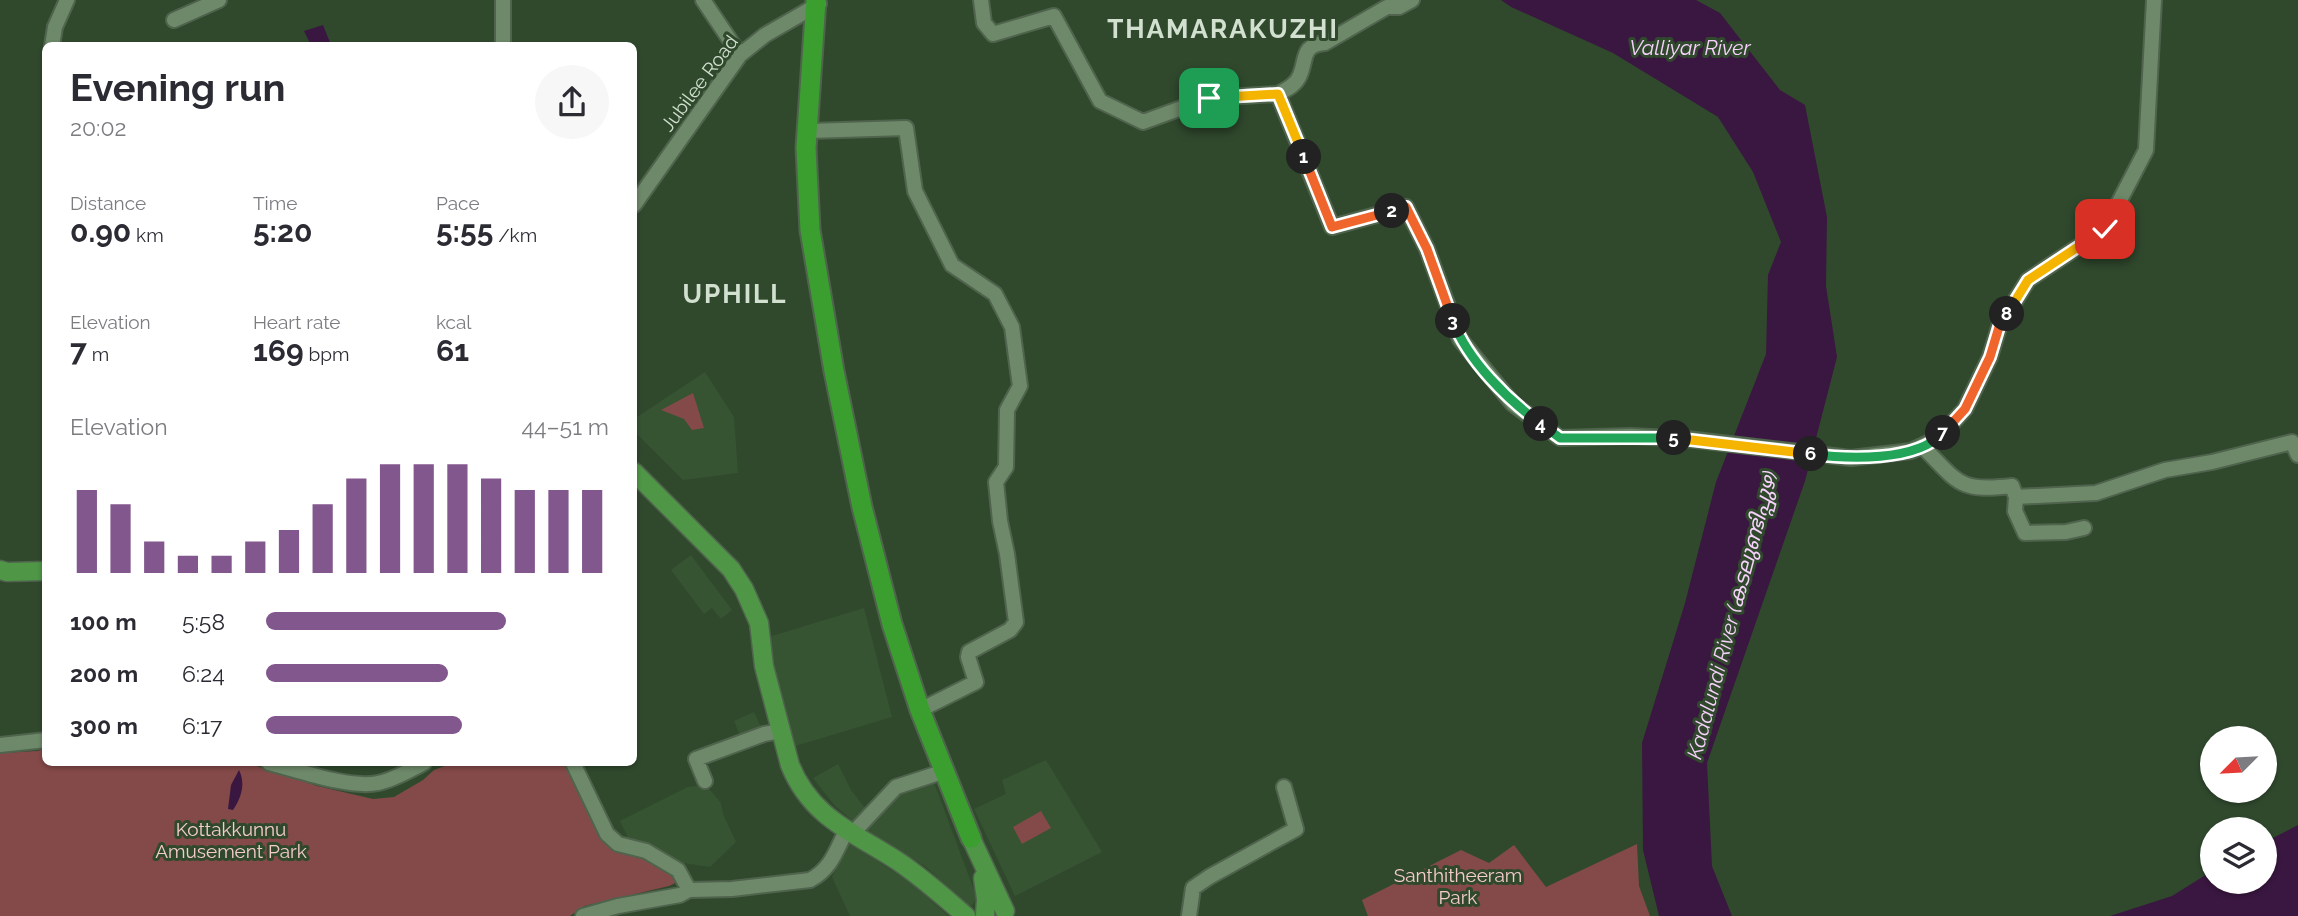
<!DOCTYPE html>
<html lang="en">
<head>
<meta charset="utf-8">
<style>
  body { margin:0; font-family:Raleway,"Noto Sans Malayalam",sans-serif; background:#f7f7f7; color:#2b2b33; height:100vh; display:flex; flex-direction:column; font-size:26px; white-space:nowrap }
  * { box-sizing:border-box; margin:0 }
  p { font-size:23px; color:#7c7c81 }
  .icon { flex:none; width:38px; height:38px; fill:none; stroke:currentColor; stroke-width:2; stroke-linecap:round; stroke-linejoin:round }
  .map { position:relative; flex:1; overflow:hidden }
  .sheet { position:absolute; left:42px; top:42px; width:595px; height:724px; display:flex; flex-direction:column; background:#fff; border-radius:10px; box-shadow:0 2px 5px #0004 }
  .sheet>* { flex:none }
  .needle { width:46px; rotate:246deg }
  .controls { position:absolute; left:2200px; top:726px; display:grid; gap:14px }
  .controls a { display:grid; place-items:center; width:77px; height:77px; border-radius:50%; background:#fff; box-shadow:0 2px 5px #0004; font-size:35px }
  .pin { position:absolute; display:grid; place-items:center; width:60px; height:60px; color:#fff; margin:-30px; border-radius:14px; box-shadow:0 4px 10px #0006 }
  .km { position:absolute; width:35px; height:35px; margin:-18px; border-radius:50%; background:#222; color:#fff; font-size:19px; line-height:35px; text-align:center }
  .round { display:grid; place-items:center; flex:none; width:74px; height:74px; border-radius:37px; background:#f7f7f7 }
  .headline { display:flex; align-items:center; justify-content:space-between; height:119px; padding:0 28px }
  h1 { font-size:38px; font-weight:700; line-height:52px }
  .stats { display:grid; grid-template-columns:repeat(3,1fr); gap:10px; height:119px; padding:7px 28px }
  .stats div { display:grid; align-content:center }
  .stats b { font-size:30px; font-weight:700 }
  .stats small { font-size:19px; font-weight:400 }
  .stats p { font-size:19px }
  .chart { height:196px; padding:14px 28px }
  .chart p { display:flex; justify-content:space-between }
  .chart svg { width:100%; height:126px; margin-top:7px; stroke:#81578d; stroke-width:6 }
  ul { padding:0 28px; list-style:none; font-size:23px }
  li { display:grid; grid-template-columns:112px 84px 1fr; align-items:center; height:52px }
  li i { height:18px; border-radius:9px; background:#81578d }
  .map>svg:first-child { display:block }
</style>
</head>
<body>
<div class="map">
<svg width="2298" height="916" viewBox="0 0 2298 916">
  <rect width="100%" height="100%" fill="#30492d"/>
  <!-- built -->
  <path fill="#365332" d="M705 372 734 417 738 473 683 480 634 431V419Z
    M691 555 732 610 721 619 712 608 704 614 671 570Z
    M864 608 892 717 792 747 759 640Z
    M754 712 763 731 742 740 734 721Z
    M1046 760 1102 852 1015 896 974 809 1006 794 1002 780Z
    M838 764 851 790 865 808 853 821 835 806 813 778Z
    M932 777 977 898 970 908 926 867 863 828 904 787Z
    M706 785 721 803 723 814 736 842 710 867 669 861 631 844 620 821 688 787Z
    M848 842 913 884 948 916H850L832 877Z"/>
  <!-- green -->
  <path fill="#844a49" d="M693 393 704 428 692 430 684 419 661 410Z
    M45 748 46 763H247L317 786 373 799 394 797 423 780 434 770 453 763H564L604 839 653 861 679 881 669 886 584 906 570 916H0V753L38 751Z
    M1041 811 1051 828 1022 844 1013 827Z
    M1637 844 1639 886 1650 916H1368L1362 900 1461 850 1489 863 1514 845 1546 887Z"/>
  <!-- water -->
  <path fill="#3a1740" d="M1501 0H1696L1720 13 1780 90 1805 105 1827 217 1826 286 1837 357 1805 481 1707 763 1712 866 1732 916H1659L1643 850 1642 743 1685 603 1716 482 1766 354 1768 275 1781 242 1753 172 1718 117 1613 53 1511 7Z
    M323 25 331 45H311L304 31Z
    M239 770C246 784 241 798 233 810L228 809 231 785Z
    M2298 825V916H2110L2172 896 2212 871V882H2264L2265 842Z"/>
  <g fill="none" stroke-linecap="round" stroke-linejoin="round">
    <defs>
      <path id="minor" d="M703 0 740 55
        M981 0 984 23 993 34 1054 16 1100 101 1143 122 1209 98 1278 94 1332 227 1406 207 1427 249 1460 339 1513 404 1560 438 1631 436 1687 439 1851 458 1911 451 1939 438 1965 409 1990 357 1999 327 2028 280 2105 229 2146 150 2154 0
        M174 20 219 0
        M52 46 55 27 67 0
        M503 46V0
        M1278 94C1287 89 1296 85 1300 75 1307 59 1301 45 1325 43L1387 7H1399L1412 0
        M808 131 906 128 915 191 952 265 995 294 1012 327 1020 386 1007 410 1006 467 996 482 1000 521 1007 554 1016 622 1010 630 969 652 968 657 976 682 920 710
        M634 205 740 55 765 35 819 4
        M1922 446C1959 483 1958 492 2012 486L2016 497 2096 493 2165 470 2212 462 2292 442 2298 455
        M2016 497 2015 511 2025 533 2066 532 2084 528
        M0 745 46 740
        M269 763C297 770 350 789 378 783 394 780 410 770 424 763
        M573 763 607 834 618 844 646 851 678 870 689 890
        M705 781 696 759 764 734 781 731
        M851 835 896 787 945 771
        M583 916 618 906 680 895 689 890 732 889 810 880C831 869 836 851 846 831
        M1189 916 1193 888 1209 877 1296 829 1284 787"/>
      <path id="major" d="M634 472 731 569 744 589 759 623 764 666 790 765C812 820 858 834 902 864 925 880 945 898 966 916
        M0 570 7 572 46 571
        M971 838 1005 911
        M983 878 986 899 985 916"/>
      <path id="highway" d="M816 0 806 148 810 230 834 371 862 507 892 624 920 710 971 838"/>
    </defs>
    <!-- minor casing -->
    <use href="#minor" stroke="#4f634d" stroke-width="18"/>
    <!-- major casing -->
    <use href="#major" stroke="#4f634d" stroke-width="21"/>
    <!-- highway casing -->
    <use href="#highway" stroke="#4f634d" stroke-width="23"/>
    <!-- minor -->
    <use href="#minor" stroke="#6e896a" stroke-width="14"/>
    <!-- major -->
    <use href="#major" stroke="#4f9647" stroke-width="18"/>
    <!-- highway -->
    <use href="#highway" stroke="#3b9f30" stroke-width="19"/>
  </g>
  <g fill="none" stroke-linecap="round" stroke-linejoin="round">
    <defs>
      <path id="split-1" d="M1209 98 1278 94 1304 157"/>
      <path id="split-2" d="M1304 157 1332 227 1392 211"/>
      <path id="split-3" d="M1392 211 1406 207 1427 249 1453 321"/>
      <path id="split-4" d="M1453 321C1468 361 1508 400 1541 424"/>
      <path id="split-5" d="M1541 424 1560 438H1674"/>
      <path id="split-6" d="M1674 438 1811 454"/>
      <path id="split-7" d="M1811 454C1847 459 1916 462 1943 433"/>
      <path id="split-8" d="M1943 433 1965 409 1990 357 1999 327 2007 314"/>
      <path id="split-9" d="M2007 314 2028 280 2105 229"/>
    </defs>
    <!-- split-1 casing -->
    <use href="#split-1" stroke="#fff" stroke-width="14"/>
    <!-- split-2 casing -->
    <use href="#split-2" stroke="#fff" stroke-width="14"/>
    <!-- split-3 casing -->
    <use href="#split-3" stroke="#fff" stroke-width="14"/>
    <!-- split-4 casing -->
    <use href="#split-4" stroke="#fff" stroke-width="14"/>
    <!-- split-5 casing -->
    <use href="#split-5" stroke="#fff" stroke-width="14"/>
    <!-- split-6 casing -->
    <use href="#split-6" stroke="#fff" stroke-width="14"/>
    <!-- split-7 casing -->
    <use href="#split-7" stroke="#fff" stroke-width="14"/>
    <!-- split-8 casing -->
    <use href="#split-8" stroke="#fff" stroke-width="14"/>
    <!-- split-9 casing -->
    <use href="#split-9" stroke="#fff" stroke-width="14"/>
    <!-- split-1 -->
    <use href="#split-1" stroke="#f5b400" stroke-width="9"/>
    <!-- split-2 -->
    <use href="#split-2" stroke="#f0652b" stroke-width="9"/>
    <!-- split-3 -->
    <use href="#split-3" stroke="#f0652b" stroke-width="9"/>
    <!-- split-4 -->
    <use href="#split-4" stroke="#22a559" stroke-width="9"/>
    <!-- split-5 -->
    <use href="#split-5" stroke="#22a559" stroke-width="9"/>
    <!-- split-6 -->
    <use href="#split-6" stroke="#f5b400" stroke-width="9"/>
    <!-- split-7 -->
    <use href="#split-7" stroke="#22a559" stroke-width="9"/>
    <!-- split-8 -->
    <use href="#split-8" stroke="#f0652b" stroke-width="9"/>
    <!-- split-9 -->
    <use href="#split-9" stroke="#f5b400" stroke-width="9"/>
  </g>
  <g text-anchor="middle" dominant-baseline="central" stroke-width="6" stroke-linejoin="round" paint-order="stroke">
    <!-- street labels -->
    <g font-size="19" fill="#d1e0cf" stroke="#30492d">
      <text transform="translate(699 83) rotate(-53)">Jubilee Road</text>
    </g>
    <!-- park labels -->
    <g font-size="19" fill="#f4ccca" stroke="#30492d">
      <text x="231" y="829">Kottakkunnu<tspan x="231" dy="22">Amusement Park</tspan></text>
      <text x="1458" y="875">Santhitheeram<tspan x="1458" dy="22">Park</tspan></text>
    </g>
    <!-- water labels -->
    <g font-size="21" font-style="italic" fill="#f7d2fc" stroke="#30492d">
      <text x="1690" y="47">Valliyar River</text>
      <text transform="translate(1732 615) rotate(-75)">Kadalundi River (കടലുണ്ടിപ്പുഴ)</text>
    </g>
    <!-- district labels -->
    <g font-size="26" font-weight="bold" letter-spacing="2" fill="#d1e0cf" stroke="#30492d">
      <text x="1223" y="29">THAMARAKUZHI</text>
      <text x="735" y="294">UPHILL</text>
    </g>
  </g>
</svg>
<div class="controls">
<a><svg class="needle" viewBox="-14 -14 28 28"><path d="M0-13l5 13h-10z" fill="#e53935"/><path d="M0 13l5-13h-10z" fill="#7c7c81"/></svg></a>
<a><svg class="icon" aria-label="layers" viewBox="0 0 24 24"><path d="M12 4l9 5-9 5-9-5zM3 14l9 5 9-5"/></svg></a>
</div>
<div class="pin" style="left:1209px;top:98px;background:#1e9e55"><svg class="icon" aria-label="arrive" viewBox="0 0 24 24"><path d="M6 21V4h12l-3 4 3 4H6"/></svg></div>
<div class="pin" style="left:2105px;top:229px;background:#d93025"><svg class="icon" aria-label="check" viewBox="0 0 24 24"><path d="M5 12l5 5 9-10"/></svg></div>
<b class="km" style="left:1304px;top:157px">1</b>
<b class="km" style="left:1392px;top:211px">2</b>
<b class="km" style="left:1453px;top:321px">3</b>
<b class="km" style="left:1541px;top:424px">4</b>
<b class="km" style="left:1674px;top:438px">5</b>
<b class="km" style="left:1811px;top:454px">6</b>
<b class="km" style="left:1943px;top:433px">7</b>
<b class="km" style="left:2007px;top:314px">8</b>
<section class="sheet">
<div class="headline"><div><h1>Evening run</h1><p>20:02</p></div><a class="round"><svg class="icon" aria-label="share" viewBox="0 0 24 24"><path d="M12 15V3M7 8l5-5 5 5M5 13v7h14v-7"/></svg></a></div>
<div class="stats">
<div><p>Distance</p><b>0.90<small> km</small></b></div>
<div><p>Time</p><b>5:20</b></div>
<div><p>Pace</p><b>5:55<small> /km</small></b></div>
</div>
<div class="stats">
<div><p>Elevation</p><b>7<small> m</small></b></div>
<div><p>Heart rate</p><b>169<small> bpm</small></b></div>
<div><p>kcal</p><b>61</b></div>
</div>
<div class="chart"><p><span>Elevation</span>44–51 m</p>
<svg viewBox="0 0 160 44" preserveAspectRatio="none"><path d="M5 44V15M15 44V20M25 44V33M35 44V38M45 44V38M55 44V33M65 44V29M75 44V20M85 44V11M95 44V6M105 44V6M115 44V6M125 44V11M135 44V15M145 44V15M155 44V15"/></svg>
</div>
<ul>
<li><b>100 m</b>5:58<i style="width:70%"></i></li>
<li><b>200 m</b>6:24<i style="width:53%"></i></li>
<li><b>300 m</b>6:17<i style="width:57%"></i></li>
</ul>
</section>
</div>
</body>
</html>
